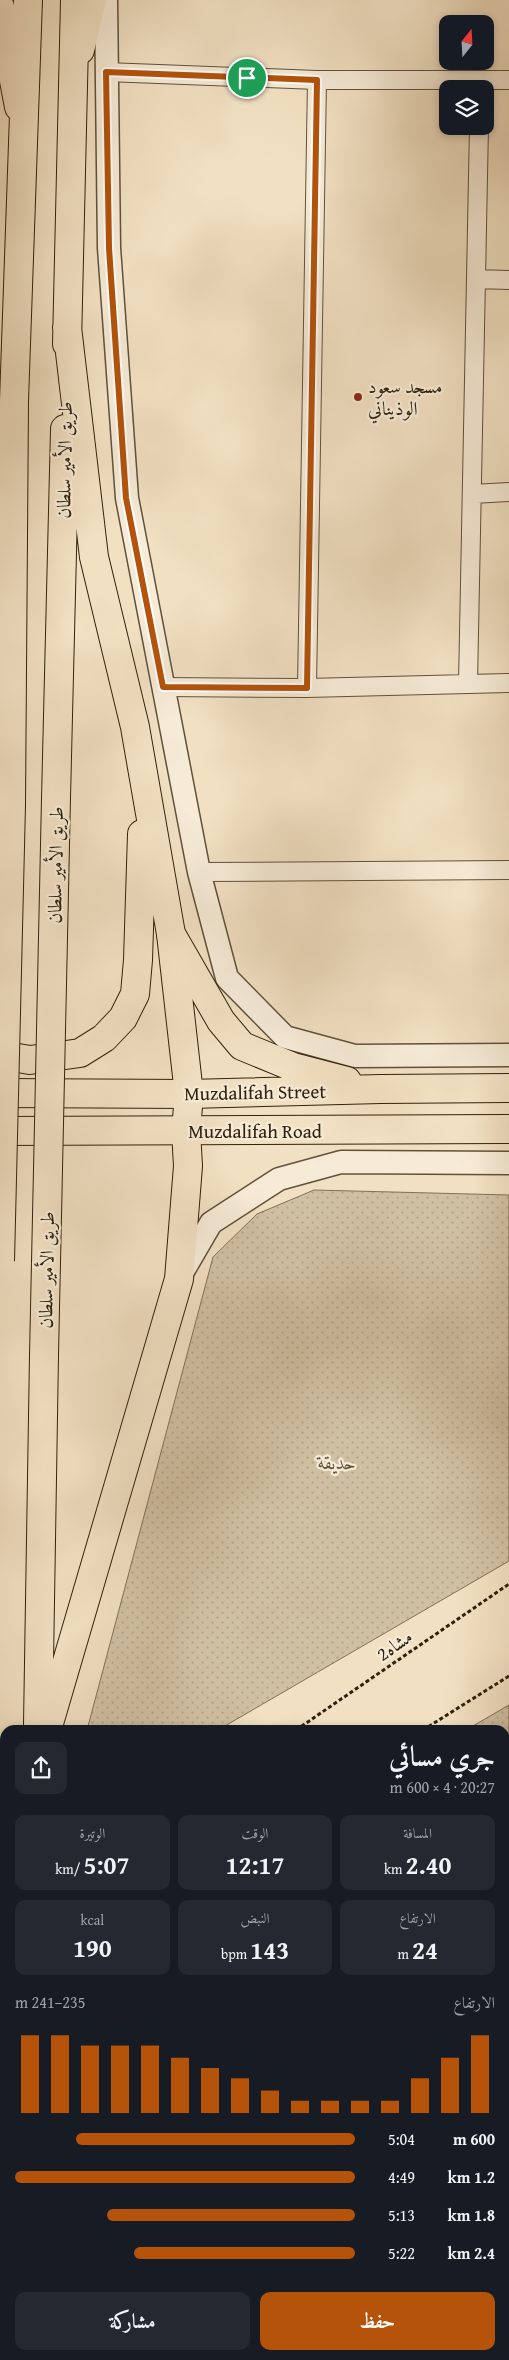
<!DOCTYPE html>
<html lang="ar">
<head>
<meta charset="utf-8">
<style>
  body { margin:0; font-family:"Gentium Book Plus",Amiri,serif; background:#242831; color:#f1f3f6; direction:rtl; height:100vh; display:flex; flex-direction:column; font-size:19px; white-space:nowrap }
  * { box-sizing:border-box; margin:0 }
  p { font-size:16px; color:#9ea1a6 }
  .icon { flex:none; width:28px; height:28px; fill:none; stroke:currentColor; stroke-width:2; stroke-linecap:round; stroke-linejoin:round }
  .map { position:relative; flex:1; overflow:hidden; direction:ltr }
  .sheet { position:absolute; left:0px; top:1725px; width:510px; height:635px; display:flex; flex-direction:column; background:#171b24; border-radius:15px 15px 0 0; box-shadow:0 2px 8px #0003; direction:rtl }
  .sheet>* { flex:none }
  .needle { width:32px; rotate:18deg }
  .controls { position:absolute; left:439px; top:15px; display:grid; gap:10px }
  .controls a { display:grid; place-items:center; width:55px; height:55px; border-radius:10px; background:#171b24; box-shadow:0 2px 8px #0003; font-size:25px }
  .pin { position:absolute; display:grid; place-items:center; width:42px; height:42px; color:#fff; margin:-21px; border:2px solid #fff; border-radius:50%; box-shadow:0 1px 5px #0007 }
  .round { display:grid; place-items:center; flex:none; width:52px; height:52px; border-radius:10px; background:#242831 }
  .headline { display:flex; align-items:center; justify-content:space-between; height:85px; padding:0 15px }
  h1 { font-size:28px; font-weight:700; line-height:38px }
  .figures { display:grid; grid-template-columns:repeat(3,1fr); gap:8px; height:85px; padding:5px 15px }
  .figures div { display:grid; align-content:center; border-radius:10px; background:#242831; text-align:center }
  .figures b { font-size:25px; font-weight:700 }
  .figures small { font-size:14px; font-weight:400 }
  .figures p { font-size:14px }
  .chart { height:140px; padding:10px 15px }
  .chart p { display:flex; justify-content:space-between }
  .chart svg { width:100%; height:90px; margin-top:5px; stroke:#b45309; stroke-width:6 }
  .button { display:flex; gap:10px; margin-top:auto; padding:10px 15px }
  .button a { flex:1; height:58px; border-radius:10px; background:#b45309; color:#fff; font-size:20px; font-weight:700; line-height:58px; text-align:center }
  .button a+a { background:#242831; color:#f1f3f6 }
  ul { padding:0 15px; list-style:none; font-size:16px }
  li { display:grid; grid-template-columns:80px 60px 1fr; align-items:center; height:38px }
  li i { height:12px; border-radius:6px; background:#b45309 }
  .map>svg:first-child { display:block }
</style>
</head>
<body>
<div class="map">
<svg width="509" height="2360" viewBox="0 0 509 2360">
  <defs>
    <pattern id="park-dots" width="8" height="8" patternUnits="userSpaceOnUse" patternTransform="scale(1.25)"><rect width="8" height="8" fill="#d0c0a3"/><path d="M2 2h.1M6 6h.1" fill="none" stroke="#b3a58b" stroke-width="1.8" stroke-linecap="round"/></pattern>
  </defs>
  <rect width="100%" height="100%" fill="#f1e0c2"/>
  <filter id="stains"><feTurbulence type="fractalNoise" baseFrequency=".004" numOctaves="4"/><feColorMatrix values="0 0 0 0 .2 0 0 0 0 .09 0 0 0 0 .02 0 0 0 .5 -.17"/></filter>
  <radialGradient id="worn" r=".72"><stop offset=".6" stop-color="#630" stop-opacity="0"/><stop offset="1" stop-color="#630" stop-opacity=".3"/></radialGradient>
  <!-- park -->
  <path fill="url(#park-dots)" stroke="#807058" d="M314 1190 509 1195V1561L218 1730H87L213 1257 257 1214Z
    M509 1705V1875L505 1879V1730H466Z
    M89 2355H332L331 2360H89Z"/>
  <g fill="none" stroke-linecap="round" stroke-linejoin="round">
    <defs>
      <path id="pedestrian" d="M246 2360 247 2355"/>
      <path id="minor" d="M106 72 317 80H509
        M476 279 509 280
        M472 494 509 492
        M468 684 479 126
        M163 687 307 688 509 683
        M307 688 317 80
        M199 872 509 870"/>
      <path id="tertiary" d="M106 0 109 248 127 498 199 872 227 978 285 1037 355 1056 509 1055
        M179 1278 211 1223 279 1179 341 1162 509 1163
        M505 1988 509 1984
        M505 2056 509 2049
        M388 2360 389 2355
        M422 2360 423 2355"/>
      <path id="trunk" d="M0 7 19 107
        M80 50 92 0
        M171 934 221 1021 242 1046 293 1067 347 1081
        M0 1093 189 1094 381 1089 509 1088
        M0 1131 509 1129"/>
      <path id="motorway" d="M67 344 75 0
        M56 798 65 429
        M11 805 14 401 28 0
        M0 1055 30 1060 80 1053 104 1038 123 1018 135 994 138 960 142 834
        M38 1724 44 1355
        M47 1730 179 1279 188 1166 186 1131 189 1094 171 934 135 727 94 557 67 327
        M28 2360V2355"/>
    </defs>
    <!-- pedestrian casing -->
    <use href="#pedestrian" stroke="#60513a" stroke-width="16"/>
    <!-- minor casing -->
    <use href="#minor" stroke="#60513a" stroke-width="20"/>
    <!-- tertiary casing -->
    <use href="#tertiary" stroke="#60513a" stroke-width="25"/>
    <!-- trunk casing -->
    <use href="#trunk" stroke="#30210d" stroke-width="30"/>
    <!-- motorway casing -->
    <use href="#motorway" stroke="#30210d" stroke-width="30"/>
    <!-- path -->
    <path stroke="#30210d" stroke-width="3" stroke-dasharray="4 2.5" stroke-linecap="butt" d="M296 1730 509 1584
      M423 1730 509 1676"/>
    <!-- pedestrian -->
    <use href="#pedestrian" stroke="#f6ebd7" stroke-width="14"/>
    <!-- minor -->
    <use href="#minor" stroke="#f6ebd7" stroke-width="18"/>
    <!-- tertiary -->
    <use href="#tertiary" stroke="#f6ebd7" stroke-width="22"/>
    <!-- trunk -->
    <use href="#trunk" stroke="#f1e0c2" stroke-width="28"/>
    <!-- motorway -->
    <use href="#motorway" stroke="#f1e0c2" stroke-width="28"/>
    <defs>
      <path id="motorway-bridge" d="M0 1261 11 805
        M44 1355 56 798"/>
    </defs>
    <!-- motorway-bridge casing -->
    <use href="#motorway-bridge" stroke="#30210d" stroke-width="30" stroke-linecap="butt"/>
    <!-- motorway-bridge -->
    <use href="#motorway-bridge" stroke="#f1e0c2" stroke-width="28"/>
  </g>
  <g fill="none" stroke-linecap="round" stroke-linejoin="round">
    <defs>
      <path id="route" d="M106 72 317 80 307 688 163 687 126 498 109 248Z"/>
    </defs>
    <!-- route casing -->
    <use href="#route" stroke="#fff" stroke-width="10"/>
    <!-- route -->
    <use href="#route" stroke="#b45309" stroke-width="6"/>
  </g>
  <!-- markers -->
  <circle fill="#8f2418" stroke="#f6ebd7" stroke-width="2" cx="358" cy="397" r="5"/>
  <g text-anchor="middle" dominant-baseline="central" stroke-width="4.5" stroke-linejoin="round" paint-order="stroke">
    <!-- poi labels -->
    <g font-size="19" fill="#30210d" stroke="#f6ebd7" text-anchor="start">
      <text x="368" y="386">مسجد سعود<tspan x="368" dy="22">الوذيناني</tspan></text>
    </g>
    <!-- street labels -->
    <g font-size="19" fill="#30210d" stroke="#f6ebd7">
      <text transform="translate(64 460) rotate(-89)">طريق الأمير سلطان</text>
      <text transform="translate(55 865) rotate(-89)">طريق الأمير سلطان</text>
      <text transform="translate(255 1092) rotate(-1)">Muzdalifah Street</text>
      <text x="255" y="1131">Muzdalifah Road</text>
      <text transform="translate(46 1270) rotate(-89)">طريق الأمير سلطان</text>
      <text transform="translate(394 1645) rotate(-35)">مشاه2</text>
    </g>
    <!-- park labels -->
    <g font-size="19" font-style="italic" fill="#60513a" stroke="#f6ebd7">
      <text x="337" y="1462">حديقة</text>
    </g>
  </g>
  <rect width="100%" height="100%" filter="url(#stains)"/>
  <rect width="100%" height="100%" fill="url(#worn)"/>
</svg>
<div class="controls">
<a><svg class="needle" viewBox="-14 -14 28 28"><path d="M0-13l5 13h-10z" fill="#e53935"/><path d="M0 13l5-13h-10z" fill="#9ea1a6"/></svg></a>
<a><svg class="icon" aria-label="layers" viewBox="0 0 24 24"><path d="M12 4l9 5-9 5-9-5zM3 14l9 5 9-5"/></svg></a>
</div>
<div class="pin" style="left:247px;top:78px;background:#1e9e55"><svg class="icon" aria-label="arrive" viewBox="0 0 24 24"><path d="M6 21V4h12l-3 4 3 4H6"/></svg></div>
<section class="sheet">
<div class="headline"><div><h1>جري مسائي</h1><p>20:27 · 4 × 600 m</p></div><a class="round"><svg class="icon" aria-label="share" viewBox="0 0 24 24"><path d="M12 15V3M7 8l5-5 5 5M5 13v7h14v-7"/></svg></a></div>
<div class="figures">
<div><p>المسافة</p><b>2.40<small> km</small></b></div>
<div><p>الوقت</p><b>12:17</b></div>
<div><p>الوتيرة</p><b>5:07<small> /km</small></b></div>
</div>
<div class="figures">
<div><p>الارتفاع</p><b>24<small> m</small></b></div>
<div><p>النبض</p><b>143<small> bpm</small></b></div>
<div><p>kcal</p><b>190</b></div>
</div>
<div class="chart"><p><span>الارتفاع</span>235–241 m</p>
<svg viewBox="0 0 160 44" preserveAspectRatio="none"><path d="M5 44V6M15 44V6M25 44V11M35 44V11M45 44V11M55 44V17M65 44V22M75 44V27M85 44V33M95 44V38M105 44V38M115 44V38M125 44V38M135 44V27M145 44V17M155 44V6"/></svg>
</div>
<ul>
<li><b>600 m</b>5:04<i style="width:82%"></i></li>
<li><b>1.2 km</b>4:49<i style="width:100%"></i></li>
<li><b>1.8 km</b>5:13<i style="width:73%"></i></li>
<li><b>2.4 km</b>5:22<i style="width:65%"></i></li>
</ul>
<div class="button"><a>حفظ</a><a>مشاركة</a></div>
</section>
</div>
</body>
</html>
